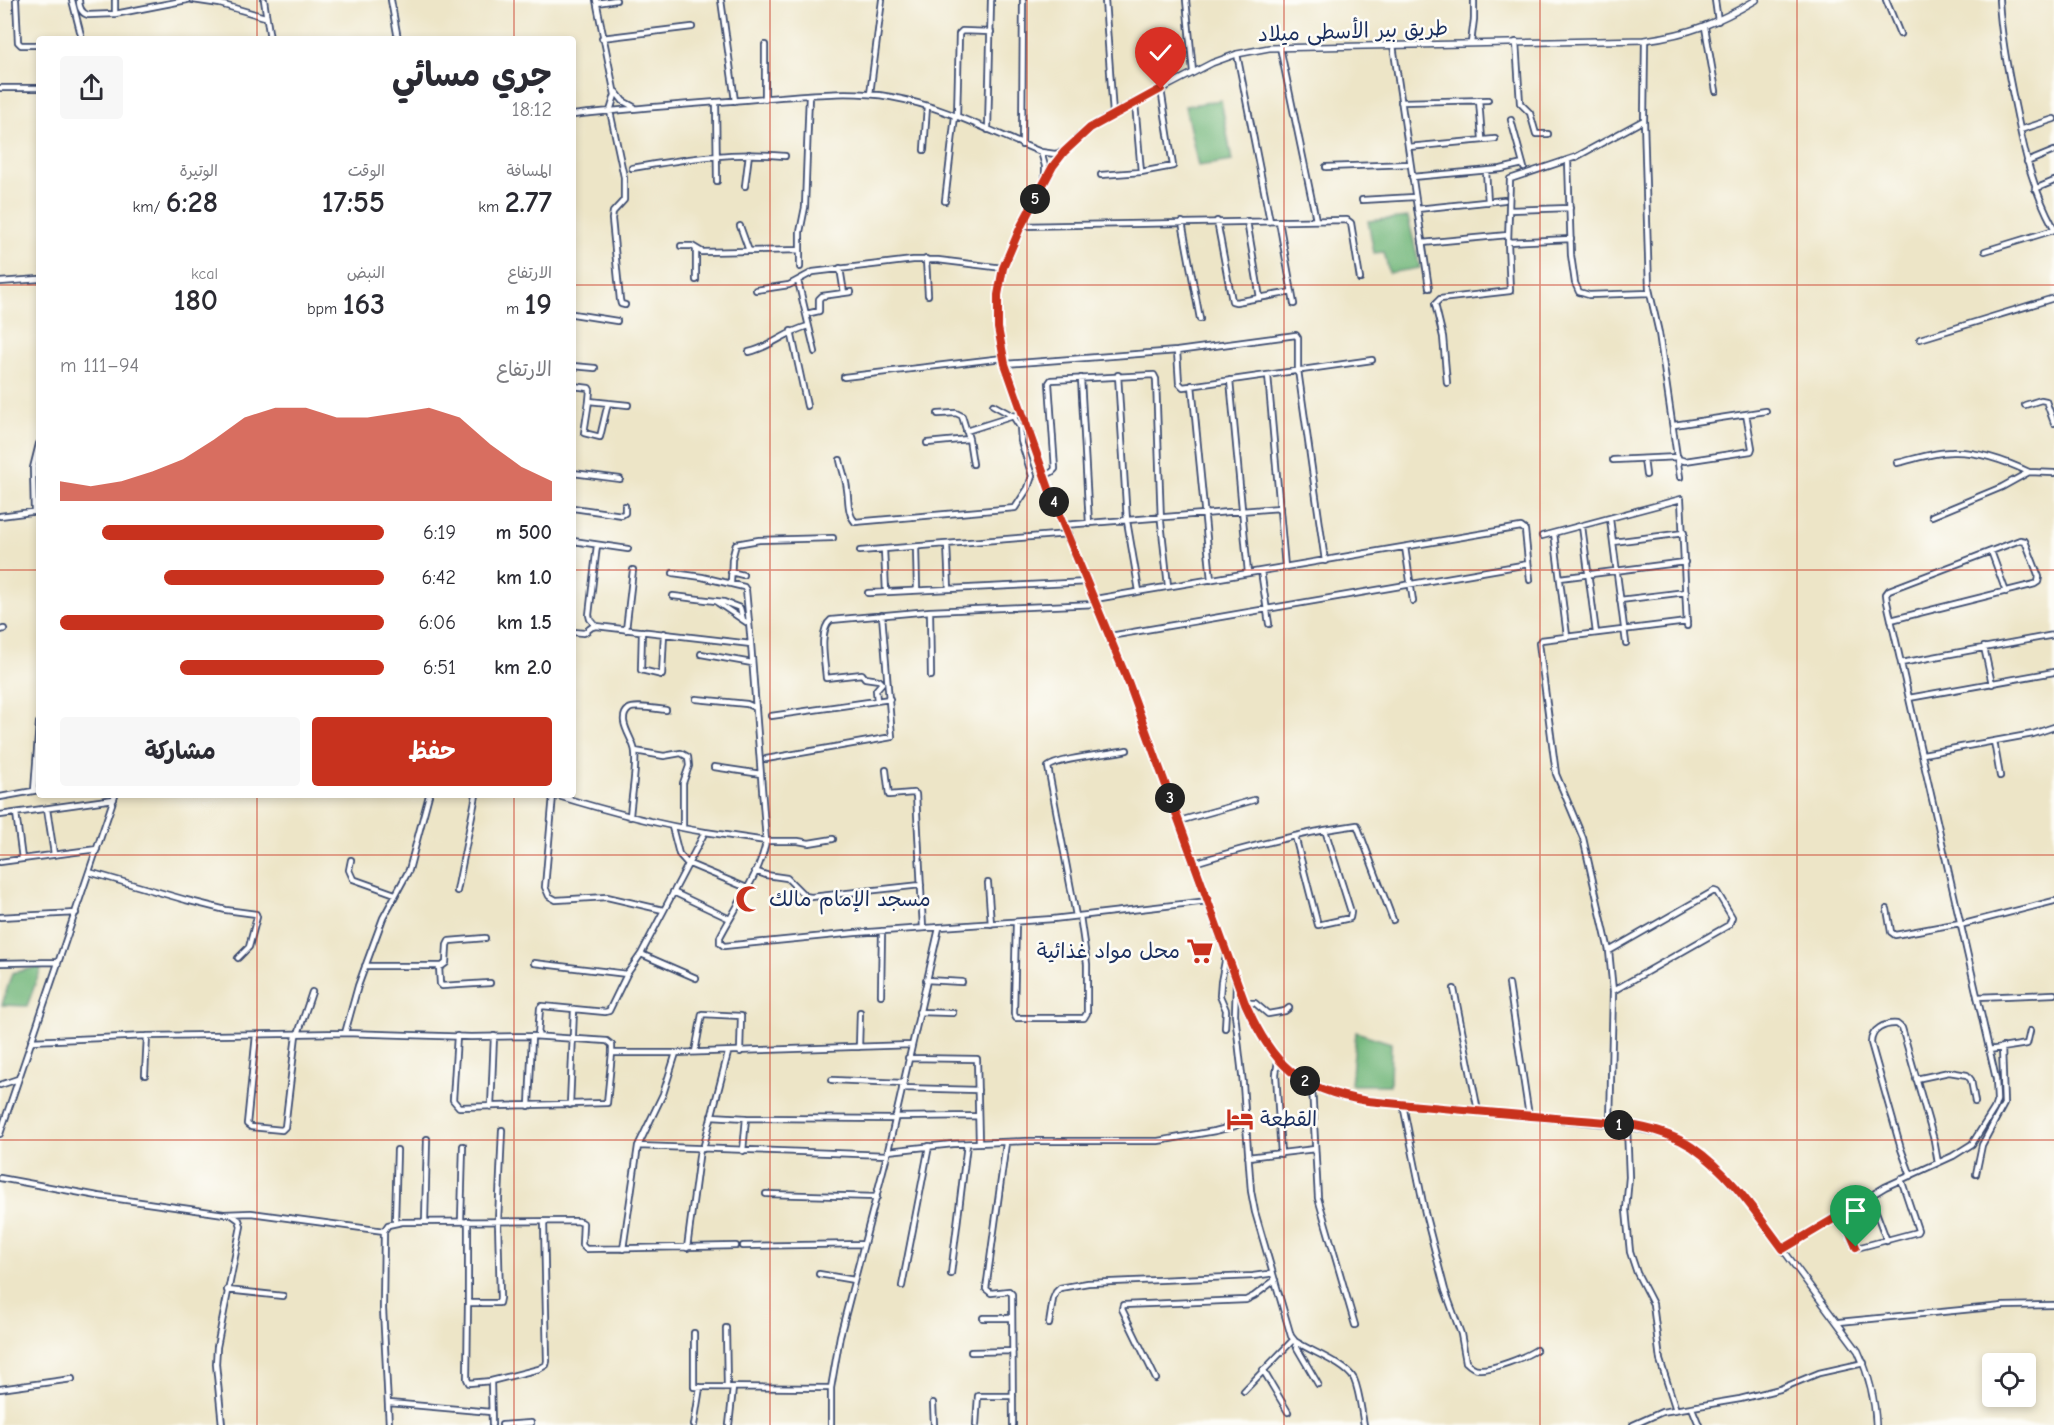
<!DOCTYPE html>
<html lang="ar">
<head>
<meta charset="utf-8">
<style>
  body { margin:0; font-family:"Comic Neue","Playpen Sans Arabic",sans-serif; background:#f7f7f7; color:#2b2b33; direction:rtl; height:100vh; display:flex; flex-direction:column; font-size:22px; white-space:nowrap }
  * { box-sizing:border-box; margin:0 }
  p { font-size:20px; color:#7c7c81 }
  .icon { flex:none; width:33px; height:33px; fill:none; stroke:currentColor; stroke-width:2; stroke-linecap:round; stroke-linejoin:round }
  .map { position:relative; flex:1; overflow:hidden; direction:ltr }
  .drawer { position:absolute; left:36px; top:36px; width:540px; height:762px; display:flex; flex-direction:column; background:#fff; border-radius:6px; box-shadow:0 3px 9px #0003; direction:rtl }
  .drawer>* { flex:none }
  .buttons { position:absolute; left:1982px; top:1353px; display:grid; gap:12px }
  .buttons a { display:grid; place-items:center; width:54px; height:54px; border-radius:6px; background:#fff; box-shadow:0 3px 9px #0003; font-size:30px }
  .pin { position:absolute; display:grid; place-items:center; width:51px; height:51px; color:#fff; margin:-62px -26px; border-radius:50% 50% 50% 0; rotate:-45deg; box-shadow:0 0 6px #0007 }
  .pin .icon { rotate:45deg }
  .km { position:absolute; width:30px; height:30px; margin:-15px; border-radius:50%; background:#222; color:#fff; font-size:16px; line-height:30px; text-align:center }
  .round { display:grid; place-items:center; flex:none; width:63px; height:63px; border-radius:6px; background:#f7f7f7 }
  .summary { display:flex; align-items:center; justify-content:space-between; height:102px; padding:0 24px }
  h1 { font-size:33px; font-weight:700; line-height:45px }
  .metrics { display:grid; grid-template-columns:repeat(3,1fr); gap:9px; height:102px; padding:6px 24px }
  .metrics div { display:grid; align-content:center }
  .metrics b { font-size:30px; font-weight:700 }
  .metrics small { font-size:16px; font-weight:400 }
  .metrics p { font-size:16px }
  .chart { height:168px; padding:12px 24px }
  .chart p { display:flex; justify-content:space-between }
  .chart svg { width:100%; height:108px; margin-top:6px; fill:#c8321e; opacity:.7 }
  .action { display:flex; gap:12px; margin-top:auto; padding:12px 24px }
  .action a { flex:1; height:69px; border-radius:6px; background:#c8321e; color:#fff; font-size:24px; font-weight:700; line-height:69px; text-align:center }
  .action a+a { background:#f7f7f7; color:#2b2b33 }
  ul { padding:0 24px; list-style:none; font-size:20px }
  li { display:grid; grid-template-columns:96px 72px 1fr; align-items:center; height:45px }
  li i { height:15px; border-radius:8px; background:#c8321e }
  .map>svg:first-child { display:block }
</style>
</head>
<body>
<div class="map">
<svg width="2054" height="1425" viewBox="0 0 2054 1425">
  <rect width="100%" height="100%" fill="#fdfcf7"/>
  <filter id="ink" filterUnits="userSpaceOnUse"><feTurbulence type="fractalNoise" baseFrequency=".0167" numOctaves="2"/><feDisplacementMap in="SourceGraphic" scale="12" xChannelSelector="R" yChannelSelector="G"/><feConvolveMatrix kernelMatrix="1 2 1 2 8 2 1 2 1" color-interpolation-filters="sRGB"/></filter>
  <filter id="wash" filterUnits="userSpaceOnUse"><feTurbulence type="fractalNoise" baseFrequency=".008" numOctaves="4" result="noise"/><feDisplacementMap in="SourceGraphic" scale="24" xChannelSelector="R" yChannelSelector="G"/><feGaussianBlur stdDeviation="1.35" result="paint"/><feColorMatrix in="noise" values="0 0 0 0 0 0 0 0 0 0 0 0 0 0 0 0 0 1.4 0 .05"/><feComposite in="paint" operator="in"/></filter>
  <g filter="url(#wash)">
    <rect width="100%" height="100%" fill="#ede5c7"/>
    <!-- forest -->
    <path fill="#74b87d" stroke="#48746e" stroke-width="1.5" d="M1221 100 1232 161 1198 166 1185 106Z
      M1408 217 1420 268 1389 273 1384 252 1374 253 1368 221Z
      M42 966 27 1006 2 1005 12 973Z
      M1356 1032 1391 1043 1390 1085H1351Z"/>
  </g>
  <g filter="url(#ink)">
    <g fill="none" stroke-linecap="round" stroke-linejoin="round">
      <defs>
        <path id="minor" d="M16 0 18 42 21 45H39
          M72 0 82 39
          M79 0C79 7 81 13 88 15L115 14 187 0
          M115 0V14
          M193 0 220 4 265 17
          M264 0 270 39
          M391 0 398 39
          M596 0 615 95 610 111 624 177V200L613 212 612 219 620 300 621 304 625 305
          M721 0 735 101
          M1105 0 1113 114
          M1186 0 1193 72
          M1715 0 1718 21
          M1886 0 1900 34
          M1999 0C2001 37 2008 73 2016 110 2025 155 2032 187 2054 228
          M597 3 616 0
          M1705 27 1716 91
          M602 38 692 27
          M1645 40 1644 120 1649 289 1659 333 1680 477
          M1516 42 1520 103 1530 113 1536 134H1548
          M1471 43 1474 19V0
          M1393 45 1429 288
          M1280 47 1316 220
          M1237 54 1270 221
          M0 88H39
          M616 92 623 101 634 107
          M870 94 882 0
          M765 99V45
          M1479 100 1482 139
          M716 102 717 181
          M1401 102 1488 100
          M1135 103 1141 172
          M573 115C633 108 694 104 755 99 799 96 847 89 891 97 943 106 992 132 1041 152L1055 154 1064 152
          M957 117 959 34 962 31 991 32
          M1511 120 1524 168
          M988 130 991 0
          M2020 130 2054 119
          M1022 145 1023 0
          M1408 147 1495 139
          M924 150 927 106
          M1041 152 1045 166V179
          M1568 160 1571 255 1575 283 1579 292 1589 295 1650 293
          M2027 162 2054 151
          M1326 167 1410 164
          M632 168C684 159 733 151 785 156
          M1486 171 1488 202
          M1101 175 1141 172 1173 166 1161 89
          M1412 177 1501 169 1523 164
          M745 186 749 154
          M2035 189 2054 181
          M1362 200 1415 197
          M945 201 955 116
          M1417 209 1504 200
          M1509 210 1570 208
          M1217 221 1232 301 1236 302 1292 292
          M1247 221 1260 298
          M1279 221 1294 304
          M1182 222 1200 319
          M740 226 749 251
          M1021 226 1347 220 1351 223 1360 279
          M1508 242 1571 239
          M1422 243 1508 235
          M681 246H692L702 252 800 250
          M1985 251 2054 230
          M926 259 928 295
          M800 267V232L805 207 809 95
          M840 268 844 293
          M696 280V249
          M798 281 815 352
          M0 282 39 279
          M756 290 789 285 813 272 913 260H938L1003 268
          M573 314 617 321
          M806 314 819 311V299L822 296 851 292
          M791 331 807 406
          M1920 339 2054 298
          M1177 351 1179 383 1183 387 1372 360
          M749 352C771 347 785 332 808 326
          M1005 364 1177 351 1296 335 1298 338V370L1325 561
          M573 366 595 368
          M1118 375 1127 521 1139 591
          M1268 375 1285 567
          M844 377 1003 358
          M1081 378 1089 524
          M1230 380 1248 573
          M1447 383 1443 337 1435 304 1440 299 1510 291 1508 242 1510 179 1576 157 1644 120
          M1192 385 1211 580
          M573 386 589 388 590 390 589 401 628 405
          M589 401 584 433 600 437 608 403
          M2025 405 2041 400 2046 401 2054 423
          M938 414 956 413 962 416 969 439 973 464
          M1674 425 1766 411
          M966 431 1023 413
          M927 443 969 439
          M1644 459 1646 475
          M1678 459 1685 461 1751 451 1752 448 1746 414
          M840 460C842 470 846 479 847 489 849 500 847 513 855 522L1015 508 1028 488 1032 476 1021 441 1020 427 1013 416 993 405
          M1613 460 1678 457
          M1897 463C1915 459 1934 452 1952 452 1978 451 2006 461 2029 472
          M573 473 620 479
          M1044 476 1052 472 1055 469 1049 383 1051 380 1154 375 1156 379 1161 522 1168 586
          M573 508 622 515 625 513V506
          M34 512 33 468 39 444
          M0 516 39 511
          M1932 516 2002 487 2029 472 2054 473
          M1610 519 1626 643
          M1064 525 1280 508
          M1582 526 1596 633
          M1554 533 1567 636
          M1542 536 1681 499 1687 626
          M573 541 628 549
          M1613 542 1684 533
          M947 544 949 589
          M916 547 917 590
          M1405 547 1413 601
          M884 549 886 592
          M860 551 1068 534
          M1991 551 2006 592
          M1261 571 1269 624
          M731 572 743 575
          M673 573 702 577 744 587 746 590 751 644
          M1560 578 1685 562
          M731 583 732 559 736 544 759 540 833 538
          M868 593 1088 582
          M673 596 724 602 740 608 743 620 749 624
          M1095 599 1521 527 1525 530 1530 580
          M1620 600 1686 592
          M718 603 743 620
          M930 611 931 676
          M596 626 590 619 589 615 597 545
          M0 630 4 629
          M626 630 633 570
          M642 631 641 670 662 675 664 633
          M573 632 584 633 592 627 596 626 751 644 766 841C762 870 734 910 720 937V943L724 946 855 933 1053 919 1208 901
          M1110 636 1528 564
          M1984 647 1992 684
          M701 654 752 663
          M1901 663 2054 635
          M1909 698 2054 672
          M696 699 747 704 756 708
          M877 701 876 690 882 683 879 680 865 678 862 674 826 678C825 663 818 630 831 620L930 611 1097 604
          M771 716 890 699
          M1994 741 2000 776
          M635 751 664 756 681 753 688 757 689 766 683 783V828
          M1923 754 2033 734 2054 727
          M766 759 892 737 882 615
          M714 767 761 774
          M886 770 889 795 913 793 916 794 923 928
          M34 791 39 723
          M553 795 545 887 549 896 556 900 607 897 663 910
          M555 795C604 810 654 824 705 832
          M0 797 39 790
          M47 809 54 854
          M16 813 22 859
          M0 815 114 799
          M630 817C631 799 637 768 635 752 634 739 615 720 629 709 634 705 658 709 666 710
          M1179 821 1254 800
          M672 827 679 854 687 863 747 888
          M1325 830 1357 825 1393 920
          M351 860 349 870 353 879 395 894
          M0 862 97 849
          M1194 863C1237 850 1281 838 1325 830L1351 912 1350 918 1318 925 1295 836
          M755 871 766 875 787 878 805 896 811 897 921 885
          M89 872 186 900 226 910 256 914 257 917 249 947 238 958
          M988 883 991 924
          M457 891 476 795
          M673 892 730 919
          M1887 909 1891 932 1895 935 1960 923
          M1076 916 1048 767C1059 758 1110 754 1127 750
          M0 917 76 913
          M1016 922 1014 1014 1016 1018H1084L1087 1013V964L1080 916
          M1960 925 2054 901
          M1609 951 1714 891 1717 892 1732 917 1729 925 1613 991
          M641 954 696 978
          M0 963 58 962
          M534 963 627 974
          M365 966H442L446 963 447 945 449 941 485 938
          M439 966 440 984 442 986 490 983
          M926 980 962 982
          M1236 984 1235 1014 1243 1084 1251 1191 1255 1212 1291 1336 1295 1341C1310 1351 1346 1364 1354 1379 1360 1393 1361 1410 1364 1425
          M1509 984 1529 1116
          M1454 989 1478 1111
          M881 995 882 931
          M1977 997 2054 994
          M1244 1003H1255L1268 1014 1285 1011 1289 1008
          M919 1012 953 1013
          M1225 1028 1226 1010 1220 996 1221 982 1226 956
          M345 1033 358 986 383 918 409 870 429 795
          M298 1034 312 992
          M256 1035 247 1124 251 1127 282 1130 285 1127 296 1035
          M457 1036 453 1100 459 1107 607 1103 612 1053
          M538 1036 540 1008 542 1006 605 1012 609 1011 627 974 641 954 705 832 766 841H798L809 843 833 839
          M31 1041 147 1036 345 1033 471 1037 532 1036 607 1041 612 1045V1053H676
          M859 1047 860 1012
          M1989 1050 2027 1044 2030 1031
          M695 1052 702 1014 741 1016 740 1052
          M908 1058 977 1059 979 1143
          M1278 1060 1276 1074 1281 1154
          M145 1075 147 1036
          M1916 1079 1949 1072 1967 1075 1971 1080 1975 1102
          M832 1080 903 1083
          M0 1085 18 1079
          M1312 1086 1318 1198 1355 1325
          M902 1088 978 1090
          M570 1105 574 1009
          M1403 1105 1425 1213 1445 1290 1461 1334 1466 1362C1470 1366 1474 1369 1479 1369 1493 1370 1525 1357 1536 1350
          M529 1106 532 1036
          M491 1107 494 1036
          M711 1116 746 1118
          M895 1117 978 1116
          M1610 1123 1613 991 1609 951 1583 838 1556 774 1539 643 1541 640 1687 622
          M1627 1126 1629 1177 1626 1210 1630 1252 1637 1273 1653 1304 1660 1360 1676 1410
          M0 1134 115 795
          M1006 1143 986 1289 991 1293 1009 1291 1012 1294 1013 1425
          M638 1146 887 1155
          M703 1149 728 1053
          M743 1151 746 1118 895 1119
          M888 1151 953 1144 1028 1141H1158L1215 1131 1235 1126 1246 1120
          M1248 1157 1315 1149
          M1976 1174 1982 1145 2004 1104 2002 1047
          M1911 1176 1901 1149 1871 1043C1871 1029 1885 1023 1897 1024L1902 1028 1934 1140 1938 1163
          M0 1178 98 1196 224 1214 251 1213 384 1231 383 1309 389 1425
          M766 1194 877 1197
          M1870 1196 1887 1241
          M1842 1214 1854 1245 1857 1248 1917 1232 1918 1230 1901 1179
          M461 1220 463 1146
          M425 1221 427 1139
          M468 1221V1303H499L500 1298 498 1221 502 1130
          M395 1222 397 1150
          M384 1231 388 1225 402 1222 577 1221 583 1223 582 1245 586 1249 736 1246
          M743 1246 864 1244
          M687 1248 700 1149
          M623 1249 638 1146 663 1094 676 1053 911 1045
          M1783 1249 1885 1187 1953 1156 1972 1144 1994 1109 1997 1100 1996 1079 1887 602 1886 594 1889 590 2020 540 2025 541 2039 577 2038 582 2035 584 1891 620
          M819 1274 854 1280
          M951 1274 967 1144
          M902 1286 929 1146
          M227 1290 283 1296
          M468 1303 467 1379 469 1383 491 1381 539 1369 546 1365 547 1361 544 1222
          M983 1318H1012
          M1839 1322 2003 1306 2054 1305
          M1049 1324 1053 1299 1056 1292 1060 1288 1088 1283 1253 1276 1268 1274 1272 1272
          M726 1328 727 1387
          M694 1333V1387L831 1388
          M1295 1341 1297 1348 1318 1384
          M971 1352 1013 1351
          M1263 1370 1288 1412
          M1156 1379 1122 1309 1123 1305 1246 1300 1254 1296 1275 1280
          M491 1381 492 1425
          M0 1389 72 1379
          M1244 1391 1293 1340
          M389 1403 491 1412
          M933 1403 934 1425
          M1692 1408 1699 1425
          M222 1425 216 1364 217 1347 241 1226 239 1220 232 1215
          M502 1425 531 1423
          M694 1425 700 1387
          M729 1425 733 1388
          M831 1425V1388L840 1336 887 1155 939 928
          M976 1425 978 1396H1013
          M1633 1425 1662 1412 1740 1399 1780 1389 1819 1373 1864 1363"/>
        <path id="major" d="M1756 0C1717 23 1690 34 1645 40L1269 48 1237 54 1212 63 1102 120 1080 136 1064 152 1053 167 1021 226 1003 268 998 295V328L1005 364 1053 500 1129 684 1244 1003C1269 1057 1291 1085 1352 1099L1627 1126 1669 1135 1690 1146 1715 1165 1750 1205 1858 1351C1869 1375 1875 1398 1876 1425"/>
      </defs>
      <!-- minor casing -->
      <use href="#minor" stroke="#3a4a6e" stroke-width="8"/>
      <!-- major casing -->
      <use href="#major" stroke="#3a4a6e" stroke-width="8"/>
      <!-- minor -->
      <use href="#minor" stroke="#fff" stroke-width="4.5"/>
      <!-- major -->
      <use href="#major" stroke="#fff" stroke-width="5"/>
    </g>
  </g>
  <g fill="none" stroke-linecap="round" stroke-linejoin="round" filter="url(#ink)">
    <defs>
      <path id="route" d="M1161 89 1090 128 1064 152 1053 166 1021 226 1003 268 998 295V328L1005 364 1053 500 1129 684 1245 1003C1273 1065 1298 1090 1368 1101 1427 1107 1486 1112 1545 1117 1593 1122 1651 1120 1692 1147 1730 1173 1756 1213 1783 1249L1842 1214 1856 1247"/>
    </defs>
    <!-- route casing -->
    <use href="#route" stroke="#fff" stroke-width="12"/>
    <!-- route -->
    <use href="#route" stroke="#c8321e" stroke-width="8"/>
  </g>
  <!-- grid -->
  <path fill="none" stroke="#c8321e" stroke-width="1.5" stroke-opacity="0.55" d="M257 0V39M514 0V39M770 0V1425M1027 0V1425M1284 0V1425M1540 0V1425M1797 0V1425M0 285H39M573 285H2054M0 570H39M573 570H2054M257 795V1425M514 795V1425M0 855H2054M0 1140H2054"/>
  <!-- icons -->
  <defs>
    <symbol id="mosque-bare" viewBox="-9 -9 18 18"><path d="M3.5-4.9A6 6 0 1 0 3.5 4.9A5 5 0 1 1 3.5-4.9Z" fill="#c8321e" stroke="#fdfcf7" stroke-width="2.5" paint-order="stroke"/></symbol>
    <symbol id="supermarket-bare" viewBox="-9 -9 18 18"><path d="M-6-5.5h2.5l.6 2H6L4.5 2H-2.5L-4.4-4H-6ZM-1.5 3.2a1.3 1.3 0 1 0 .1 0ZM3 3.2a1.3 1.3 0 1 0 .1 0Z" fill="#c8321e" stroke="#fdfcf7" stroke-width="2.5" paint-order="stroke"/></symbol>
    <symbol id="hotel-bare" viewBox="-9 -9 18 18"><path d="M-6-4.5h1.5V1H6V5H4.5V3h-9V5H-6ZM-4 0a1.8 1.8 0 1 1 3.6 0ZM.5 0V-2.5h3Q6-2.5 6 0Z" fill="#c8321e" stroke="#fdfcf7" stroke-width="2.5" paint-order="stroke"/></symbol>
  </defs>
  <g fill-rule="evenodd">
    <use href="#mosque-bare" x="730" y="880" width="38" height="38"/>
    <use href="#supermarket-bare" x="1181" y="932" width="38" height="38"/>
    <use href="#hotel-bare" x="1221" y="1100" width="38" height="38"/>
  </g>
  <g text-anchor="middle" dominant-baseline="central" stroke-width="5" stroke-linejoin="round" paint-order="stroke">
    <!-- street labels -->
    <g font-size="21" fill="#1b2f5e" stroke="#fdfcf7">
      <text transform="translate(1353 31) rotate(-2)">طريق بير الأسطى ميلاد</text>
    </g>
    <!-- poi labels -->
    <g font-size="21" fill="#1b2f5e" stroke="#fdfcf7" text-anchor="start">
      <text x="769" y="899">مسجد الإمام مالك</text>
      <text x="1180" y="951" text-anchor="end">محل مواد غذائية</text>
      <text x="1260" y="1119">القطعة</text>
    </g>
  </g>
</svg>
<div class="buttons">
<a><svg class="icon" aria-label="locate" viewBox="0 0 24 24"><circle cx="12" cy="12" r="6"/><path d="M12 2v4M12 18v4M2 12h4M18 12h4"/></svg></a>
</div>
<div class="pin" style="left:1856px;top:1247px;background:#1e9e55"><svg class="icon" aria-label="arrive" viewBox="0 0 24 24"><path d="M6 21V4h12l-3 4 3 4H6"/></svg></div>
<div class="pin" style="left:1161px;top:89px;background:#d93025"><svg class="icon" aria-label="check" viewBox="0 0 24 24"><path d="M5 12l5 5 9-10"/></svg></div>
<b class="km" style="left:1619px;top:1125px">1</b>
<b class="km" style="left:1305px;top:1081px">2</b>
<b class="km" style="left:1170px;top:798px">3</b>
<b class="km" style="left:1054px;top:502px">4</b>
<b class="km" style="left:1035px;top:199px">5</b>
<section class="drawer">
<div class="summary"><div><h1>جري مسائي</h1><p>18:12</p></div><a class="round"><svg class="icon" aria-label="share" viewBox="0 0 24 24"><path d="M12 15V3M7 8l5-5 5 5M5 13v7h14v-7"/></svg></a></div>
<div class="metrics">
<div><p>المسافة</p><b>2.77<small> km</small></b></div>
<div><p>الوقت</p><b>17:55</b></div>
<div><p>الوتيرة</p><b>6:28<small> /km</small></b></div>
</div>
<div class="metrics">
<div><p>الارتفاع</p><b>19<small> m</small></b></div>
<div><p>النبض</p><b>163<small> bpm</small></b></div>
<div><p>kcal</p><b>180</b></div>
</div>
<div class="chart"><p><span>الارتفاع</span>94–111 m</p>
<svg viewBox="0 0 160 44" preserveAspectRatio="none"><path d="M0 44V36L10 38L20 36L30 32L40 27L50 19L60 10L70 6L80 6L90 10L100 10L110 8L120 6L130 10L140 21L150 30L160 36V44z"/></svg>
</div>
<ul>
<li><b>500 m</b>6:19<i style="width:87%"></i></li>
<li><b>1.0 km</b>6:42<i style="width:68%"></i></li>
<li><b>1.5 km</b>6:06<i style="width:100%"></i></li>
<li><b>2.0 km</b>6:51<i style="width:63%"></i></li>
</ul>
<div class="action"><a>حفظ</a><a>مشاركة</a></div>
</section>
</div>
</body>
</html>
